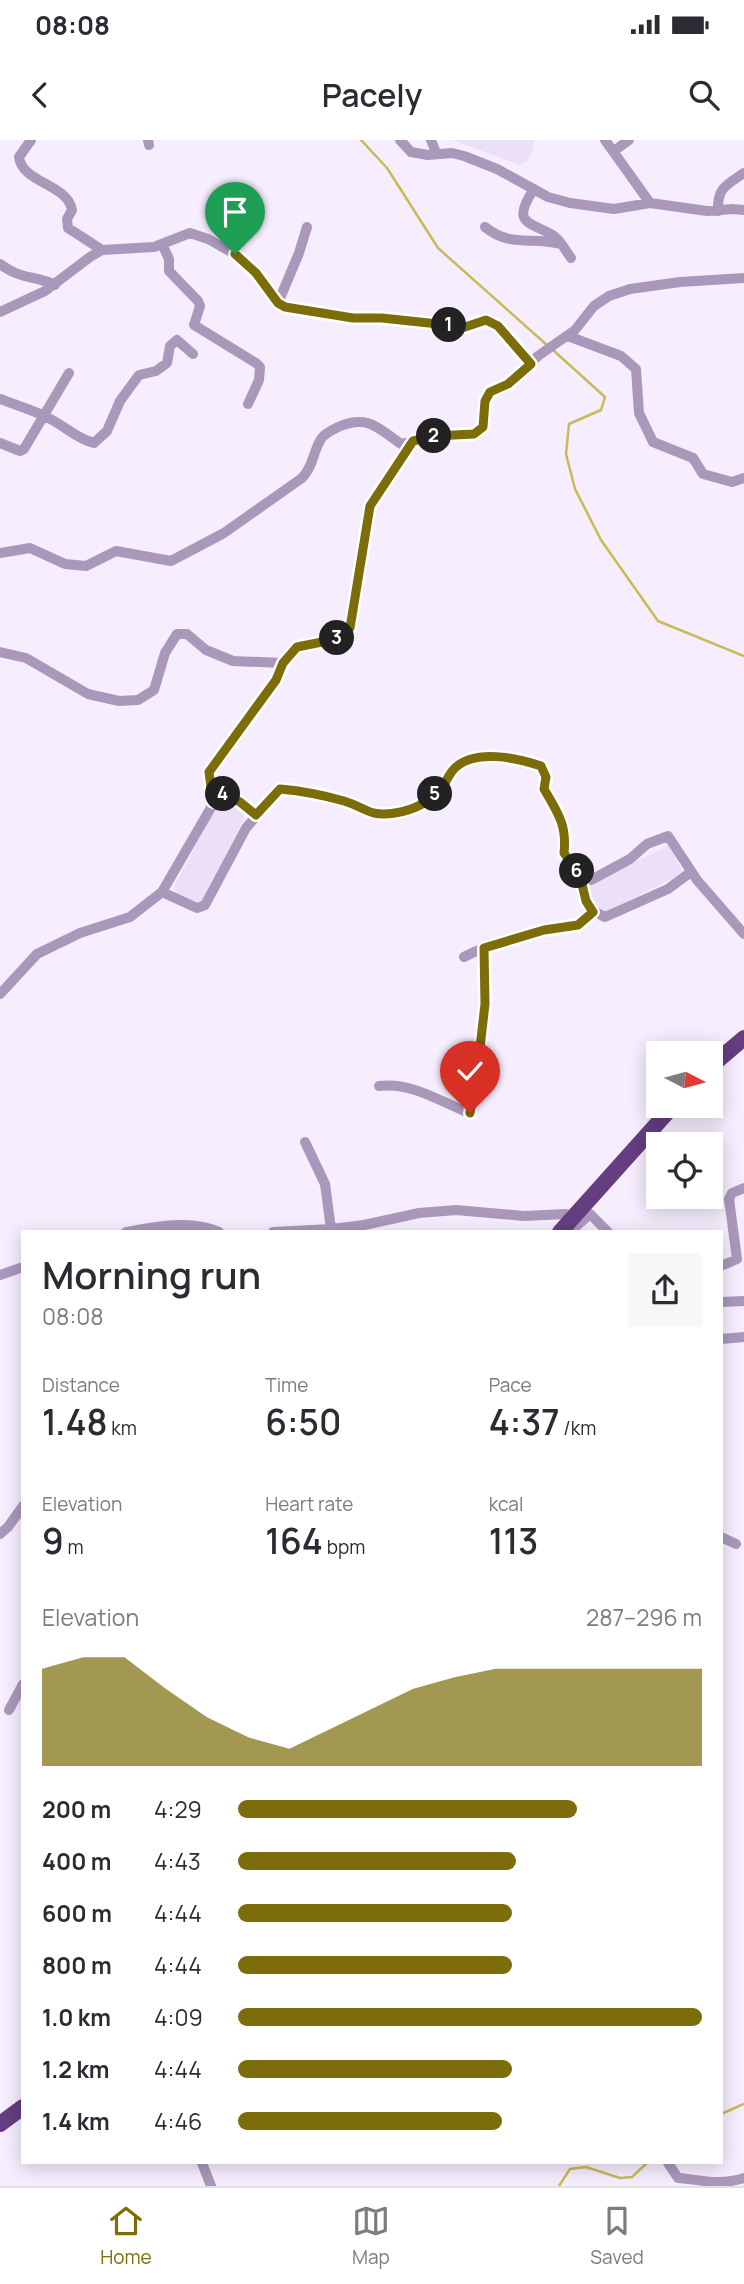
<!DOCTYPE html>
<html lang="en">
<head>
<meta charset="utf-8">
<style>
  body { margin:0; font-family:Manrope,sans-serif; background:#f7f7f7; color:#2b2b33; height:100vh; display:flex; flex-direction:column; font-size:26px; white-space:nowrap }
  * { box-sizing:border-box; margin:0 }
  p { font-size:23px; color:#7c7c81 }
  .icon { flex:none; width:38px; height:38px; fill:none; stroke:currentColor; stroke-width:2; stroke-linecap:round; stroke-linejoin:round }
  .map { position:relative; flex:1; overflow:hidden }
  .details { position:absolute; left:21px; top:1090px; width:702px; height:934px; display:flex; flex-direction:column; background:#fff; border-radius:0px; box-shadow:0 4px 18px #0003 }
  .details>* { flex:none }
  .needle { width:46px; rotate:96deg }
  .tools { position:absolute; left:646px; top:901px; display:grid; gap:14px }
  .tools a { display:grid; place-items:center; width:77px; height:77px; border-radius:0px; background:#fff; box-shadow:0 4px 18px #0003; font-size:35px }
  .pin { position:absolute; display:grid; place-items:center; width:60px; height:60px; color:#fff; margin:-72px -30px; border-radius:50% 50% 50% 0; rotate:-45deg; box-shadow:0 0 7px #0007 }
  .pin .icon { rotate:45deg }
  .km { position:absolute; width:35px; height:35px; margin:-18px; border-radius:50%; background:#222; color:#fff; font-size:19px; line-height:35px; text-align:center }
  .round { display:grid; place-items:center; flex:none; width:74px; height:74px; border-radius:0px; background:#f7f7f7 }
  .headline { display:flex; align-items:center; justify-content:space-between; height:119px; padding:0 21px }
  h1 { font-size:38px; font-weight:600; line-height:52px }
  .stats { display:grid; grid-template-columns:repeat(3,1fr); gap:10px; height:119px; padding:7px 21px }
  .stats div { display:grid; align-content:center }
  .stats b { font-size:35px; font-weight:600 }
  .stats small { font-size:19px; font-weight:400 }
  .stats p { font-size:19px }
  .chart { height:196px; padding:14px 21px }
  .chart p { display:flex; justify-content:space-between }
  .chart svg { width:100%; height:126px; margin-top:7px; fill:#7c6d0a; opacity:.7 }
  ul { padding:0 21px; list-style:none; font-size:23px }
  li { display:grid; grid-template-columns:112px 84px 1fr; align-items:center; height:52px }
  li i { height:18px; border-radius:9px; background:#7c6d0a }
  .status { display:flex; justify-content:space-between; align-items:center; height:49px; padding:0 35px; background:#fff; direction:ltr }
  .status svg { height:19px; fill:currentColor }
  header { display:flex; justify-content:space-between; align-items:center; height:91px; padding:0 21px; background:#fff; font-size:32px; font-weight:600 }
  .tabs { display:flex; justify-content:space-around; align-items:center; height:98px; border-top:2px solid #e1e1e2; background:#fff; font-size:19px; color:#7c7c81 }
  .tabs a { display:grid; justify-items:center; gap:4px }
  .tabs .current { color:#7c6d0a }
  .map>svg:first-child { display:block }
</style>
</head>
<body>
<div class="status"><b>08:08</b><svg viewBox="0 0 49 12"><path d="M0 12V9h3v3zM5 12V6h3v6zM10 12V3h3v9zM15 12V0h3v12zM26 1h20v11H26zM47 4h2v5h-2z"/></svg></div>
<header><svg class="icon" aria-label="back" viewBox="0 0 24 24"><path d="M15 5l-7 7 7 7"/></svg>Pacely<svg class="icon" aria-label="search" viewBox="0 0 24 24"><circle cx="10" cy="10" r="6"/><path d="M15 15l6 6"/></svg></header>
<div class="map">
<svg width="744" height="2046" viewBox="0 0 744 2046">
  <rect width="100%" height="100%" fill="#f6edfe"/>
  <!-- built -->
  <path fill="#ece0f8" d="M452 0H533L534 2 532 13 527 21 520 25Z
    M226 660 236 663 243 670 244 679 201 761 191 762 175 755V745L218 663Z
    M669 705 683 733 598 776 584 747Z"/>
  <g fill="none" stroke-linecap="round" stroke-linejoin="round">
    <!-- stream -->
    <path stroke="#caba56" stroke-width="2.5" d="M361 0 387 28 438 108 548 206
      M553 210 605 257 601 270 569 284 566 314 575 349 601 400 658 481 744 516
      M721 1974 744 1964
      M559 2046 570 2029 586 2027 620 2038 632 2037 647 2023"/>
    <!-- minor -->
    <path stroke="#aa98bb" stroke-width="10" d="M31 0 19 17C22 43 68 44 72 70L67 79 68 88 102 110
      M148 0 149 5
      M400 0 411 12 428 15 452 13 464 16 497 29 548 57 570 63 614 69 650 63 707 71 733 69 744 70
      M431 0 436 13
      M605 0 650 63
      M614 11 629 0
      M534 49C510 85 530 81 554 96 561 101 566 111 571 118
      M718 71C717 48 726 45 744 33
      M485 87C511 108 531 96 561 104
      M162 104 169 119V131L198 161 200 166 194 185 256 223 260 227 259 240 248 264
      M0 124C21 140 35 135 55 145
      M278 163 299 113 307 87
      M0 172 45 151 90 117 102 110 154 107 190 93 208 99 235 114 256 133 278 163 285 167 353 178H382L457 186 465 187 486 180 498 186 531 224
      M568 196 621 216 636 229 639 273 653 302 693 318 703 334 732 342 744 338
      M0 259C18 266 37 271 54 281 68 289 78 299 94 303L107 291 120 261 139 235 156 231 167 223 170 206 177 200 193 214
      M0 303 20 311 24 309 69 233
      M0 413 30 408 65 424 86 426 116 411 171 421 224 393 302 338C314 325 312 314 321 299 324 294 332 290 338 287 368 274 378 288 401 304L434 296 474 294 483 287 485 261 490 252 508 244 538 216 575 190 594 166 609 156 630 149 680 142 744 138
      M0 512 26 518 88 554 119 561 138 560 154 550 165 513 177 494H187L206 510 233 521 283 523 297 507 337 499 350 488 370 366 412 302
      M213 661 209 632 276 540 283 523
      M580 736C585 757 583 768 605 777L668 749 691 732
      M162 752 197 768 205 765 246 688 280 648 308 652 348 662 374 675 397 673 422 665 442 648 454 629 470 619 490 615 541 626 546 637 544 649C558 673 567 685 564 714L580 736 591 740 630 719 647 704 668 696 697 740 744 794
      M464 817C488 804 517 796 543 790 567 785 574 790 593 772
      M0 854 37 814 80 793 130 777 162 752 220 652 240 662 256 675
      M379 946C412 942 439 961 469 973L471 972 485 864 484 808
      M305 1002 325 1044 331 1089
      M563 1088 566 1092 571 1091 590 1074 608 1092
      M126 1092C155 1087 192 1079 219 1092
      M273 1092 331 1089 364 1085 419 1073 456 1070 524 1076 566 1074 572 1077
      M721 1126 737 1119 729 1059 732 1053 744 1048
      M0 1135 23 1127
      M721 1162 744 1161
      M721 1199 744 1197
      M0 1394 8 1387 23 1366
      M721 1397 736 1404
      M9 1570 23 1544
      M202 2023 211 2046
      M668 2023 678 2038C704 2040 718 2046 744 2038"/>
    <!-- trunk -->
    <path stroke="#643e81" stroke-width="16" d="M710 927 744 898
      M560 1092 673 966
      M0 1984 23 1967"/>
  </g>
  <g fill="none" stroke-linecap="round" stroke-linejoin="round">
    <defs>
      <path id="route" d="M235 114 256 133 278 163 285 167 353 178H382L457 186 465 187 486 180 498 186 531 224 508 244 490 252 485 261 483 287 474 294 434 296 413 301 370 366 350 488 337 499 297 507 283 523 276 540 209 632 213 662 220 652 240 662 256 675 280 649C302 651 323 655 344 661 367 668 368 677 395 673 414 670 430 662 442 648 446 642 449 634 454 629 474 608 517 618 541 626L546 637 544 649C558 673 567 685 564 713L580 736 586 761 593 772 578 785 544 790 484 808 485 864 477 934 470 973"/>
    </defs>
    <!-- route casing -->
    <use href="#route" stroke="#fff" stroke-width="14"/>
    <!-- route -->
    <use href="#route" stroke="#7c6d0a" stroke-width="9"/>
  </g>
</svg>
<div class="tools">
<a><svg class="needle" viewBox="-14 -14 28 28"><path d="M0-13l5 13h-10z" fill="#e53935"/><path d="M0 13l5-13h-10z" fill="#7c7c81"/></svg></a>
<a><svg class="icon" aria-label="locate" viewBox="0 0 24 24"><circle cx="12" cy="12" r="6"/><path d="M12 2v4M12 18v4M2 12h4M18 12h4"/></svg></a>
</div>
<div class="pin" style="left:235px;top:114px;background:#1e9e55"><svg class="icon" aria-label="arrive" viewBox="0 0 24 24"><path d="M6 21V4h12l-3 4 3 4H6"/></svg></div>
<div class="pin" style="left:470px;top:973px;background:#d93025"><svg class="icon" aria-label="check" viewBox="0 0 24 24"><path d="M5 12l5 5 9-10"/></svg></div>
<b class="km" style="left:449px;top:185px">1</b>
<b class="km" style="left:434px;top:296px">2</b>
<b class="km" style="left:337px;top:498px">3</b>
<b class="km" style="left:223px;top:654px">4</b>
<b class="km" style="left:435px;top:654px">5</b>
<b class="km" style="left:577px;top:731px">6</b>
<section class="details">
<div class="headline"><div><h1>Morning run</h1><p>08:08</p></div><a class="round"><svg class="icon" aria-label="share" viewBox="0 0 24 24"><path d="M12 15V3M7 8l5-5 5 5M5 13v7h14v-7"/></svg></a></div>
<div class="stats">
<div><p>Distance</p><b>1.48<small> km</small></b></div>
<div><p>Time</p><b>6:50</b></div>
<div><p>Pace</p><b>4:37<small> /km</small></b></div>
</div>
<div class="stats">
<div><p>Elevation</p><b>9<small> m</small></b></div>
<div><p>Heart rate</p><b>164<small> bpm</small></b></div>
<div><p>kcal</p><b>113</b></div>
</div>
<div class="chart"><p><span>Elevation</span>287–296 m</p>
<svg viewBox="0 0 160 44" preserveAspectRatio="none"><path d="M0 44V10L10 6L20 6L30 17L40 27L50 34L60 38L70 31L80 24L90 17L100 13L110 10L120 10L130 10L140 10L150 10L160 10V44z"/></svg>
</div>
<ul>
<li><b>200 m</b>4:29<i style="width:73%"></i></li>
<li><b>400 m</b>4:43<i style="width:60%"></i></li>
<li><b>600 m</b>4:44<i style="width:59%"></i></li>
<li><b>800 m</b>4:44<i style="width:59%"></i></li>
<li><b>1.0 km</b>4:09<i style="width:100%"></i></li>
<li><b>1.2 km</b>4:44<i style="width:59%"></i></li>
<li><b>1.4 km</b>4:46<i style="width:57%"></i></li>
</ul>
</section>
</div>
<nav class="tabs">
<a class="current"><svg class="icon" aria-label="home" viewBox="0 0 24 24"><path d="M3 11l9-7 9 7M6 9v11h12V9"/></svg>Home</a>
<a><svg class="icon" aria-label="map" viewBox="0 0 24 24"><path d="M3 6l6-2 6 2 6-2v14l-6 2-6-2-6 2zM9 4v14M15 6v14"/></svg>Map</a>
<a><svg class="icon" aria-label="saved" viewBox="0 0 24 24"><path d="M7 4h10v16l-5-4-5 4z"/></svg>Saved</a>
</nav>
</body>
</html>
